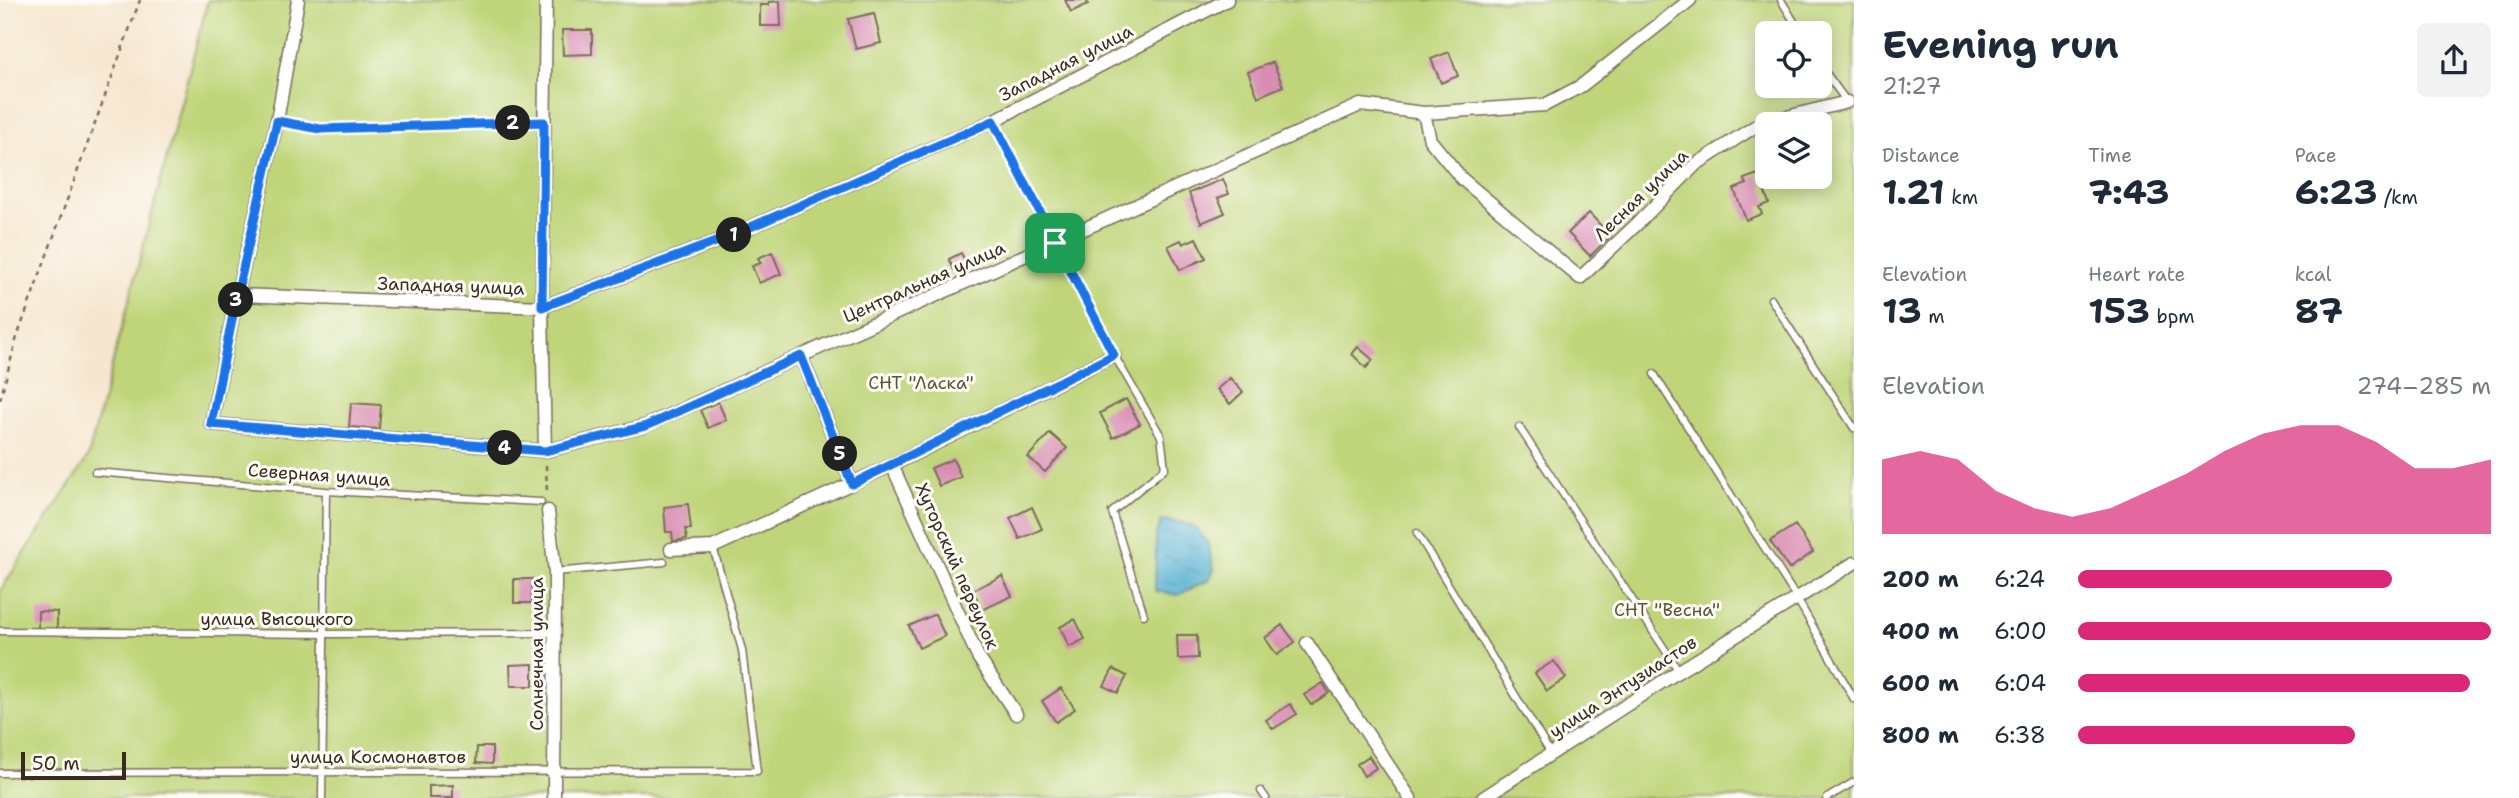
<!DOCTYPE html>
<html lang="en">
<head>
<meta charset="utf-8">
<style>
  body { margin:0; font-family:"Shantell Sans",sans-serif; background:#f2f2f3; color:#1f2937; height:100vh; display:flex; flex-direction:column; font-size:26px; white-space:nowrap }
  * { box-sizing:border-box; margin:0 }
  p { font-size:23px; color:#747a83 }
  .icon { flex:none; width:38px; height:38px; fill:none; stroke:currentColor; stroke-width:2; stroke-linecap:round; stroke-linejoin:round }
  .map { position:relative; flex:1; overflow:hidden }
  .details { display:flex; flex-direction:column; background:#fff; width:665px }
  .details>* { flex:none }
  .controls { position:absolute; left:1755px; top:21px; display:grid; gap:14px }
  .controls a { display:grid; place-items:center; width:77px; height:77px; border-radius:10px; background:#fff; box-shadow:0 4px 18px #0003; font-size:35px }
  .scale { position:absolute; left:21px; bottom:18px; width:105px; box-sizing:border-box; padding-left:7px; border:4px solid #3b2a1e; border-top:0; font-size:19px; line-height:24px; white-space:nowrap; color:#3b2a1e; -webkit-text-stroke:5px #fdfcf7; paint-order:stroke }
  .pin { position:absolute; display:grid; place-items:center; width:60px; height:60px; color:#fff; margin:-30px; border-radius:14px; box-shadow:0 4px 10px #0006 }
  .km { position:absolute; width:35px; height:35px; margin:-18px; border-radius:50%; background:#222; color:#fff; font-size:19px; line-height:35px; text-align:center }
  .round { display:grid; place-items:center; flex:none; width:74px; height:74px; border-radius:10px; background:#f2f2f3 }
  .head { display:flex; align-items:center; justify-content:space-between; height:119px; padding:0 28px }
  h1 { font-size:38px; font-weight:700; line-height:52px }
  .stats { display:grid; grid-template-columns:repeat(3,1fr); gap:10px; height:119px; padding:7px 28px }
  .stats div { display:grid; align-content:center }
  .stats b { font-size:35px; font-weight:700 }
  .stats small { font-size:19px; font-weight:400 }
  .stats p { font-size:19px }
  .chart { height:196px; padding:14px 28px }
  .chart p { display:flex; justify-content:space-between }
  .chart svg { width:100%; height:126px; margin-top:7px; fill:#db2777; opacity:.7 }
  ul { padding:0 28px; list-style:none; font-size:23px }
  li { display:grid; grid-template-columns:112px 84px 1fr; align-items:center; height:52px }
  li i { height:18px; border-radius:9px; background:#db2777 }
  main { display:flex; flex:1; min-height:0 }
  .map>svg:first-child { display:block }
</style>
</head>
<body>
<main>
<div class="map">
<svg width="1854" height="798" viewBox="0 0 1854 798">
  <defs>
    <pattern id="water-ripples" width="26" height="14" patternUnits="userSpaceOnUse" patternTransform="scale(1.75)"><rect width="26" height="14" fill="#53b0d1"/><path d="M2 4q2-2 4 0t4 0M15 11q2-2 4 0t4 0" fill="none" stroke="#468fa9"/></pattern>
  </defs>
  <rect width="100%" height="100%" fill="#fdfcf7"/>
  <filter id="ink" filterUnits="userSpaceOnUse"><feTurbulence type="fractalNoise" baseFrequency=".0143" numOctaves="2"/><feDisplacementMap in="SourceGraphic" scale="14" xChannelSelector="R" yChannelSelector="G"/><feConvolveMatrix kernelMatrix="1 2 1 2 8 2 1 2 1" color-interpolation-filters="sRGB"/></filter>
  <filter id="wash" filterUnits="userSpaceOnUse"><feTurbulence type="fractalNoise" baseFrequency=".00686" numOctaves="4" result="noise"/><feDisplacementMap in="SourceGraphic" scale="28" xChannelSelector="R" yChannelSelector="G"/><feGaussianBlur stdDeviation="1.57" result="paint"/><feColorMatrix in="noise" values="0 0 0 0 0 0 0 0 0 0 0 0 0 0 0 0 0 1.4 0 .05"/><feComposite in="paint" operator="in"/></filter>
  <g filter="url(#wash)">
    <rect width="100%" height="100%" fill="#f6e6cf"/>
    <!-- garden -->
    <path fill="#c0d579" stroke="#7e804c" stroke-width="2" fill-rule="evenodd" d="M208 0H1854V798H3L0 795V591L88 457ZM1768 33H1820V86H1768ZM1768 124H1820V177H1768Z"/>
    <!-- water -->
    <path fill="url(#water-ripples)" stroke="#476d78" stroke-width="2" d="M1162 520 1185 523 1198 530 1208 544 1214 569 1209 580 1178 595 1155 591 1156 534Z"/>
    <g id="blocks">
      <!-- building -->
      <path fill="#d98db3" d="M1065 0H1086L1088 4 1071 12Z
        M780 1 781 26H760V5H769V2Z
        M874 13 881 43 856 49 848 19Z
        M562 30H592V54L563 55Z
        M1449 52 1458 76 1441 83 1431 59Z
        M1273 62 1283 86 1258 97 1248 72Z
        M1758 174 1769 203 1759 207 1762 214 1746 220 1734 189 1747 184 1744 179Z
        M1223 179 1229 194 1218 198 1225 213 1201 223 1189 193Z
        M1589 213 1611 236 1590 256 1568 233Z
        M1196 238 1206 258 1180 270 1168 246 1181 240 1183 244Z
        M772 252 781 274 759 283 752 266 761 263 758 258Z
        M961 253 967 264 954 270 949 259Z
        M1358 347 1373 360 1366 368 1352 354Z
        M1230 378 1243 392 1230 404 1217 389Z
        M1126 399 1140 424 1113 438 1100 413Z
        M718 402 726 420 708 428 700 410Z
        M351 403 381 405 379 429 349 427Z
        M1050 433 1067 448 1045 472 1028 457Z
        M953 459 961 477 939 486 931 468Z
        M688 504 691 529H685L687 539 673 541 672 532H666L664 507Z
        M1032 507 1042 529 1020 539 1010 518Z
        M1795 525 1813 552 1789 569 1770 541Z
        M1002 576 1012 596 982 610 973 590Z
        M514 579H532V603H514Z
        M38 611 57 612V629H38Z
        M935 614 945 636 919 648 909 626Z
        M1075 619 1085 639 1069 647 1060 627Z
        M1282 625 1295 642 1277 655 1265 638Z
        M1177 635H1197L1198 658 1178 659Z
        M1554 661 1566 678 1547 691 1535 673Z
        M533 664V686H511L510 665Z
        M1113 669 1127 676 1118 693 1104 686Z
        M1323 683 1329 693 1311 705 1304 695Z
        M1061 688 1075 709 1056 722 1042 701Z
        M1290 704 1297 714 1273 729 1266 720Z
        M477 747H492V764L476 763Z
        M1369 756 1376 768 1364 776 1357 764Z
        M453 785V798H429V786Z"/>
    </g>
  </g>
  <g filter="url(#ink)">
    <use href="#blocks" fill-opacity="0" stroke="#7c6c5c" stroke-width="2"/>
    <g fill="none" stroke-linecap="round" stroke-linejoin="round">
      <defs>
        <path id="service" d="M1781 0 1801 33
          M1820 65 1847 102
          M277 121 320 129 543 123
          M993 121 1114 355 1161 436 1165 468 1112 512 1144 615
          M1771 299 1854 428
          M1654 374 1796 597 1854 699
          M1519 427 1679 671
          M95 472 326 491 541 502
          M1417 533 1551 754
          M555 572 664 562
          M0 631 325 634 554 633
          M0 773 757 771 742 650 713 547
          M1261 791 1266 798
          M322 798 326 491
          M1827 798 1854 782"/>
        <path id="minor" d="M298 0 277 121 237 295 211 424 545 451 645 426 1360 105 1424 113 1545 105 1581 86 1690 0
          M1424 113 1430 140 1462 179 1580 278 1638 223 1695 165 1759 124 1847 102
          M237 295 542 307 721 240 993 121 1227 0
          M801 356 852 484
          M545 451 542 307 546 0
          M892 465 978 657 1016 714
          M548 511 555 572 554 798
          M671 549 713 547 892 465 1114 355
          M1307 643 1410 798
          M1483 798 1679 671 1854 563"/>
      </defs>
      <!-- service casing -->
      <use href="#service" stroke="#7c6c5c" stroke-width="9"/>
      <!-- minor casing -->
      <use href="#minor" stroke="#7c6c5c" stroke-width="15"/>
      <!-- path -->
      <path stroke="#7c6c5c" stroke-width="2.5" stroke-dasharray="5 5" stroke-linecap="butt" d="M0 400 17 337 140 0
        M546 465 547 493"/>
      <!-- service -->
      <use href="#service" stroke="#fff" stroke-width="6"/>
      <!-- minor -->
      <use href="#minor" stroke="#fff" stroke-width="12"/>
    </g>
  </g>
  <g fill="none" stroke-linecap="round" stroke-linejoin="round" filter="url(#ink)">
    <defs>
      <path id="route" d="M277 121 320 129 544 122 542 307 721 240 993 121 1114 355 852 484 801 356 646 426 545 451 211 424 237 295Z"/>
    </defs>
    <!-- route casing -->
    <use href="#route" stroke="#fff" stroke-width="14"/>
    <!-- route -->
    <use href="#route" stroke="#1a73e8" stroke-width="9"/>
  </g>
  <g text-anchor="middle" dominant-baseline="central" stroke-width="6" stroke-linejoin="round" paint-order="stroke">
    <!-- street labels -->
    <g font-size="18" fill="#3b2a1e" stroke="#fdfcf7">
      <text transform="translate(1066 63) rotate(-27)">Западная улица</text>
      <text transform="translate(1641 195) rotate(-44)">Лесная улица</text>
      <text transform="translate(924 282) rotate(-24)">Центральная улица</text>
      <text transform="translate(451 286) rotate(2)">Западная улица</text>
      <text transform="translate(319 475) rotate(4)">Северная улица</text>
      <text transform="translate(957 566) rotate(66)">Хуторский переулок</text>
      <text x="277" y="619">улица Высоцкого</text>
      <text transform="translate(537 654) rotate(-90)">Солнечная улица</text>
      <text transform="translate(1623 687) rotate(-33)">улица Энтузиастов</text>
      <text x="378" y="757">улица Космонавтов</text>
    </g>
    <!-- park labels -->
    <g font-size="18" fill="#5c5535" stroke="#fdfcf7">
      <text x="921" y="383">СНТ "Ласка"</text>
      <text x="1667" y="610">СНТ "Весна"</text>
    </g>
  </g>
</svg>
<div class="controls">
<a><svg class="icon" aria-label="locate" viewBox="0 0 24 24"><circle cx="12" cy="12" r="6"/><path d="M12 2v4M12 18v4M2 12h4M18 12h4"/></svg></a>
<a><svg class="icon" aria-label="layers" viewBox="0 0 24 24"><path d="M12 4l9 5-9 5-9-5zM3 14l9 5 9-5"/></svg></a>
</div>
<div class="scale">50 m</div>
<div class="pin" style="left:1055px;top:243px;background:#1e9e55"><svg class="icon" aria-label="arrive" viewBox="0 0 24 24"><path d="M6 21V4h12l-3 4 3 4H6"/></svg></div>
<b class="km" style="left:734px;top:235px">1</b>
<b class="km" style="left:513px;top:123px">2</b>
<b class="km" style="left:236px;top:300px">3</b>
<b class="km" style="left:505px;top:448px">4</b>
<b class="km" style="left:840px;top:454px">5</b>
</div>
<section class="details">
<div class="head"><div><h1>Evening run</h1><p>21:27</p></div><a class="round"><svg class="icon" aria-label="share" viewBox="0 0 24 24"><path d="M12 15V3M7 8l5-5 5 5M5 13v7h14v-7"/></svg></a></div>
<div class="stats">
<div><p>Distance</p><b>1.21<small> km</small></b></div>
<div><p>Time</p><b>7:43</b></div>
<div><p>Pace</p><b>6:23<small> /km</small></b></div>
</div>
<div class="stats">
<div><p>Elevation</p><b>13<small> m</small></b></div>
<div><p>Heart rate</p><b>153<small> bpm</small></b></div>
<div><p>kcal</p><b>87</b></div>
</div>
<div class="chart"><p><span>Elevation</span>274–285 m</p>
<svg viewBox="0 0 160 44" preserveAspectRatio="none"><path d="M0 44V18L10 15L20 18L30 29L40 35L50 38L60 35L70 29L80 23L90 15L100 9L110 6L120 6L130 12L140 21L150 21L160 18V44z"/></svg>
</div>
<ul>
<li><b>200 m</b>6:24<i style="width:76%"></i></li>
<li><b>400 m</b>6:00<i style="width:100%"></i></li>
<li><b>600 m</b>6:04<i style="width:95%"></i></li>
<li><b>800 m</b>6:38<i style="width:67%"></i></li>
</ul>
</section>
</main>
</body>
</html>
